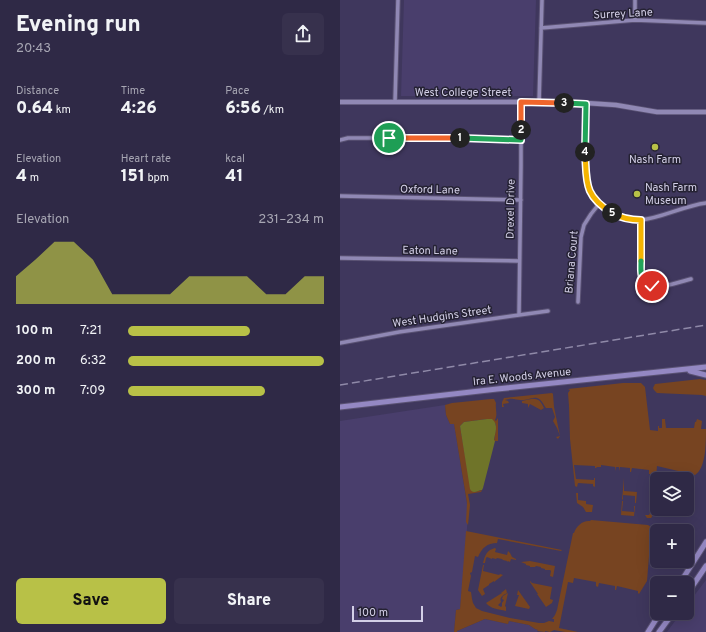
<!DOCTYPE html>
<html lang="en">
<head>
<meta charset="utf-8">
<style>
  body { margin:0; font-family:Overpass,sans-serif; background:#37314d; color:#f1f3f6; height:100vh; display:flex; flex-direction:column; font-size:15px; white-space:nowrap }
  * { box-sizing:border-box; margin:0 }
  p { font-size:13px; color:#a7a6b3 }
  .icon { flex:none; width:22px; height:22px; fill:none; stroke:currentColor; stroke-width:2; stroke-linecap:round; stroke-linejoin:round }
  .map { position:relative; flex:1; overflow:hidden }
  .panel { display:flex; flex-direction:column; background:#2f2946; width:340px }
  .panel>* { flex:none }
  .tools { position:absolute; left:310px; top:472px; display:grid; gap:8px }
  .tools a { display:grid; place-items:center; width:44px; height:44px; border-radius:6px; background:#2f2946; box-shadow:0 4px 16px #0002,0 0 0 1px #4a455f; font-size:20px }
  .scale { position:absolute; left:12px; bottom:10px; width:71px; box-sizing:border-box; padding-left:4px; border:2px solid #d3cfe7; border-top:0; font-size:11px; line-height:14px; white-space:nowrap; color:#d3cfe7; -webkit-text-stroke:3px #252233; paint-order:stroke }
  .pin { position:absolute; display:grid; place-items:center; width:34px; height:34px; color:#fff; margin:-17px; border:2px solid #fff; border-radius:50%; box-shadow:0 1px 4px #0007 }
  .km { position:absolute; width:20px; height:20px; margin:-10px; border-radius:50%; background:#222; color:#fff; font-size:11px; line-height:20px; text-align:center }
  .round { display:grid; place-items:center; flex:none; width:42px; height:42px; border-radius:6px; background:#37314d }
  .summary { display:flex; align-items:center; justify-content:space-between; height:68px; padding:0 16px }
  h1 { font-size:22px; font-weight:800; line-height:30px }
  .metrics { display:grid; grid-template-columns:repeat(3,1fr); gap:6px; height:68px; padding:4px 16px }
  .metrics div { display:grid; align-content:center }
  .metrics b { font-size:17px; font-weight:800 }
  .metrics small { font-size:11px; font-weight:400 }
  .metrics p { font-size:11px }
  .chart { height:112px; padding:8px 16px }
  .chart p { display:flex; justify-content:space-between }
  .chart svg { width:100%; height:72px; margin-top:4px; fill:#b8c147; opacity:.7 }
  .primary-button { display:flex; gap:8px; margin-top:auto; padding:8px 16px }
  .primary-button a { flex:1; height:46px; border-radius:6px; background:#b8c147; color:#111; font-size:16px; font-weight:800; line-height:46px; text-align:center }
  .primary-button a+a { background:#37314d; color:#f1f3f6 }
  ul { padding:0 16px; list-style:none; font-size:13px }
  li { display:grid; grid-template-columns:64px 48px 1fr; align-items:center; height:30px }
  li i { height:10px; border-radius:5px; background:#b8c147 }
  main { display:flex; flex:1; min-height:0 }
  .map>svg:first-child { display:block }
</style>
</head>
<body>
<main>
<section class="panel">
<div class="summary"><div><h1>Evening run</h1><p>20:43</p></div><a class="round"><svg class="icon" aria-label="share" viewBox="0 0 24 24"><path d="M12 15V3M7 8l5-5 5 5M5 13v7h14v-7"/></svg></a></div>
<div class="metrics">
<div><p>Distance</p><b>0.64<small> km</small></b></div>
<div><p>Time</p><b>4:26</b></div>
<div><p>Pace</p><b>6:56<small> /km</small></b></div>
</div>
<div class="metrics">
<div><p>Elevation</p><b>4<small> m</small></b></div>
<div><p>Heart rate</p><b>151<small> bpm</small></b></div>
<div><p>kcal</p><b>41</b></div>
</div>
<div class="chart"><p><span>Elevation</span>231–234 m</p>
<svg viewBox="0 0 160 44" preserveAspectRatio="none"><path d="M0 44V27L10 17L20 6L30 6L40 17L50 38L60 38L70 38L80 38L90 27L100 27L110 27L120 27L130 38L140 38L150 27L160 27V44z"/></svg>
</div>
<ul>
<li><b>100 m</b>7:21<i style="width:62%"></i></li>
<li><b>200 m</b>6:32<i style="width:100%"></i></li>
<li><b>300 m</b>7:09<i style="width:70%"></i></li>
</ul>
<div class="primary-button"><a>Save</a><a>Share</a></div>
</section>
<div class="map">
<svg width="366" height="632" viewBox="0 0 366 632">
  <rect width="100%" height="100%" fill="#3f375d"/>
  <!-- built -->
  <path fill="#493e6c" d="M64 0H196L193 96H61Z
    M105 405 106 415 110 424 114 423 128 510 126 546 122 590 120 609 116 610 114 632H0V421Z
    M366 580V632H327L341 613H347V605Z
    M145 619 168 624 169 621 189 625 195 629 199 630 197 631 198 632H117V631Z"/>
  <!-- green -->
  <path fill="#774421" d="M360 379 366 380V396L362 395 317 393 314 390 313 388 315 384Z
    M283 383H301L305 387 310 430 318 431V426H319V428H322V419H325V420L326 428H354L355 422H356L357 419 362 421 361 429H366C366 444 366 468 355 475L317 466 313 515 311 518H307L305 515H309L310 513 313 474H309V470L292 468 291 472H290V468L280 467 279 471V467H276L275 471V467L261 465V467H257L256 468H255V466L234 465 236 479 254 480V478H255V487L253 486V484L238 483 237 487 235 486 230 439 229 406 228 393 230 390 228 389Z
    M212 393 213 394 214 407 220 436 218 439 216 437 220 436 217 428 213 421 215 417 212 408H206C203 404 202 400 197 398 192 397 189 400 184 400 176 401 174 397 165 400L168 401 169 403 163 404 164 407H162V402L164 398Z
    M151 399H154L156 403C155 408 158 415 155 420L156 421 158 418V441H154L156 428V424L147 419 124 422 120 426 131 490 134 492 142 490 141 492 128 494 130 505 128 525 126 522 127 503 114 424H110L106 415 105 405 112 403Z
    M191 399C199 398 201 402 204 408L201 410 190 404 188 408V404L182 403V401Z
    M284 478V491L297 492 296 503H295V496L283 495V499L282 500Z
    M236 493H238V500L246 501V504L253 505 252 512H246L243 507 237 503Z
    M282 501H283L282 511 294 512V506H295L294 516 281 515Z
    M251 520 308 525 311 527V531L307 581 299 594 298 593V591L277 586 276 590H275V586L259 583 258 587 256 586V582L234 578 233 583 228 582 219 628 238 632H225L214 630 210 632 205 631V632L197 631 198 630 195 629 189 625 169 621 168 624 145 619 117 631V632H114L116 610 120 609 126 531 222 550 221 551 158 539 157 543C147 543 142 548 138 557L135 556 132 572 130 573 131 576 128 591 131 592 132 599 133 603 136 608 142 611 170 618 199 623H204L209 621 214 622V619H212L215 615 217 610 233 533H234C236 526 243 520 250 521Z
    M155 548 156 549 155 552 167 555 168 551 170 553 172 557 176 559V560L171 559 170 562 168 561 167 562V561L163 560 162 559 157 558 156 559 152 558V559L147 557 146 558 145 563H143C145 555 147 550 155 548Z
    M190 561 215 566 213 577 210 576 211 571 210 570H205V569L201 568V567L196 566 195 567H190V566L186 565V564L181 562Z
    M143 565H144L143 571 159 575 160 574 163 575 154 582V581L149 584V585L143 589 145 594 142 596 138 590Z
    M190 581 192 583 212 587 210 599 213 600 212 603 206 607 197 594H198L190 582Z
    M166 589 167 593C163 595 159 598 161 602L158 605 161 607 162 606V603L164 600 162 599 163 596 168 593 165 606 166 607V611C158 609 151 609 146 603L162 593H161Z
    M178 590 190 607 189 609 175 606 179 595H177Z"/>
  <!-- water -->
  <path fill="#6f7429" d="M147 419H152C159 425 155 433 154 440L155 441 143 488 142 490C138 490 133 495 130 489L120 426 124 422Z"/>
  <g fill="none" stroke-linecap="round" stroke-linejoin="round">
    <defs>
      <path id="minor" d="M295 20V0
        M201 28 295 20 366 23
        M55 102 58 0
        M199 103 202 0
        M246 103C246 124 244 144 245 165 246 175 246 185 251 195 255 203 265 210 274 214 282 218 291 221 301 220 322 218 343 206 366 203
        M0 140 8 138H89L181 140
        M0 196 181 200
        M301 220V271C302 275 302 280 306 283 316 291 339 282 351 279
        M0 258 179 261
        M238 302 241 237 244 225 251 214 259 204
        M179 315 181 165V102
        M0 343 59 332 179 315 208 311"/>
      <path id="tertiary" d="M0 102H181L246 103 276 105 317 112H366"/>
      <path id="secondary" d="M350 371 366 375
        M0 407 157 389 366 367
        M340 583 366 542
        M347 594 366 566
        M308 632 320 613
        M319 632 333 613"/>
    </defs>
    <!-- minor casing -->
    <use href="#minor" stroke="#5a5273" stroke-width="5.5"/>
    <!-- tertiary casing -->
    <use href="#tertiary" stroke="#5a5273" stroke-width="6"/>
    <!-- secondary casing -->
    <use href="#secondary" stroke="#5a5273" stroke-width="7"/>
    <!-- minor -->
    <use href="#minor" stroke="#9088b4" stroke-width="3.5"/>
    <!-- tertiary -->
    <use href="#tertiary" stroke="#9088b4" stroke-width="4.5"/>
    <!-- secondary -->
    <use href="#secondary" stroke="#9488c3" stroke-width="5"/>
    <!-- rail -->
    <path stroke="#8f89a8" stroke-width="1.5" stroke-dasharray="8 4" stroke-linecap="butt" d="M0 385 366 325"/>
  </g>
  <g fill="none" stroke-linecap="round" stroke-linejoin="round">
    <defs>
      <path id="split-1" d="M49 138H120"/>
      <path id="split-2" d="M120 138 181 140V130"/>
      <path id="split-3" d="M181 130V102L224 103"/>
      <path id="split-4" d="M224 103 246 104 245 152"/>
      <path id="split-5" d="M245 152C247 182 243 195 272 213"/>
      <path id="split-6" d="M272 213C281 218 290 220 301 220V261"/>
      <path id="split-7" d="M301 261C301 274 299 280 312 286"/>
    </defs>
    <!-- split-1 casing -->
    <use href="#split-1" stroke="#fff" stroke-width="8"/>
    <!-- split-2 casing -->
    <use href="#split-2" stroke="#fff" stroke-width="8"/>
    <!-- split-3 casing -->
    <use href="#split-3" stroke="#fff" stroke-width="8"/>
    <!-- split-4 casing -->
    <use href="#split-4" stroke="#fff" stroke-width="8"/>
    <!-- split-5 casing -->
    <use href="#split-5" stroke="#fff" stroke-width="8"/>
    <!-- split-6 casing -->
    <use href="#split-6" stroke="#fff" stroke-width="8"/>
    <!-- split-7 casing -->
    <use href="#split-7" stroke="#fff" stroke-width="8"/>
    <!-- split-1 -->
    <use href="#split-1" stroke="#f0652b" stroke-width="5"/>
    <!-- split-2 -->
    <use href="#split-2" stroke="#22a559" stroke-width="5"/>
    <!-- split-3 -->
    <use href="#split-3" stroke="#f0652b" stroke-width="5"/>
    <!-- split-4 -->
    <use href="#split-4" stroke="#22a559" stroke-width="5"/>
    <!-- split-5 -->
    <use href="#split-5" stroke="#f5b400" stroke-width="5"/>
    <!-- split-6 -->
    <use href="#split-6" stroke="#f5b400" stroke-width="5"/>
    <!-- split-7 -->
    <use href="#split-7" stroke="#22a559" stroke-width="5"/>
  </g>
  <!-- markers -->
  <g fill="#b8c147" stroke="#252233" stroke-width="1.5">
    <circle cx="315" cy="147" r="4"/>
    <circle cx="297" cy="194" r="4"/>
  </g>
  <g text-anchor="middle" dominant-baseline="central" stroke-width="3" stroke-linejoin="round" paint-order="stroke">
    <!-- street labels -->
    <g font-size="11" fill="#d3cfe7" stroke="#252233">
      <text transform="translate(283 14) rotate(-3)">Surrey Lane</text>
      <text x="123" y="93">West College Street</text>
      <text transform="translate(90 190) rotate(1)">Oxford Lane</text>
      <text transform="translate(171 209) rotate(-89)">Drexel Drive</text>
      <text transform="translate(90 251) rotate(1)">Eaton Lane</text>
      <text transform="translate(232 262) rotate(-85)">Briana Court</text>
      <text transform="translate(102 317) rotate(-8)">West Hudgins Street</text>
      <text transform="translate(182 377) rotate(-6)">Ira E. Woods Avenue</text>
    </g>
    <!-- poi labels -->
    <g font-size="11" fill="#d3cfe7" stroke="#252233">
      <text x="315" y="160">Nash Farm</text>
      <text x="305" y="188" text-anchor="start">Nash Farm<tspan x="305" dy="13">Museum</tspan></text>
    </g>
  </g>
</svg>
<div class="tools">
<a><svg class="icon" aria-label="layers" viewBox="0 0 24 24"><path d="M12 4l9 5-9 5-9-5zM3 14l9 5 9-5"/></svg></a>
<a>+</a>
<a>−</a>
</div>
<div class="scale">100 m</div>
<div class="pin" style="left:49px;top:138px;background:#1e9e55"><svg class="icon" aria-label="arrive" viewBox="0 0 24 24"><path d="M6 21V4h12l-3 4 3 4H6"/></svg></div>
<div class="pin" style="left:312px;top:286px;background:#d93025"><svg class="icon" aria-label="check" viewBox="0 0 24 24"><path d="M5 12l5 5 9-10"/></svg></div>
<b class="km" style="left:120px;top:138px">1</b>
<b class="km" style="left:181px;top:130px">2</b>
<b class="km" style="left:224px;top:103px">3</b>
<b class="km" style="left:245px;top:152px">4</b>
<b class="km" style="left:272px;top:213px">5</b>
</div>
</main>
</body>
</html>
